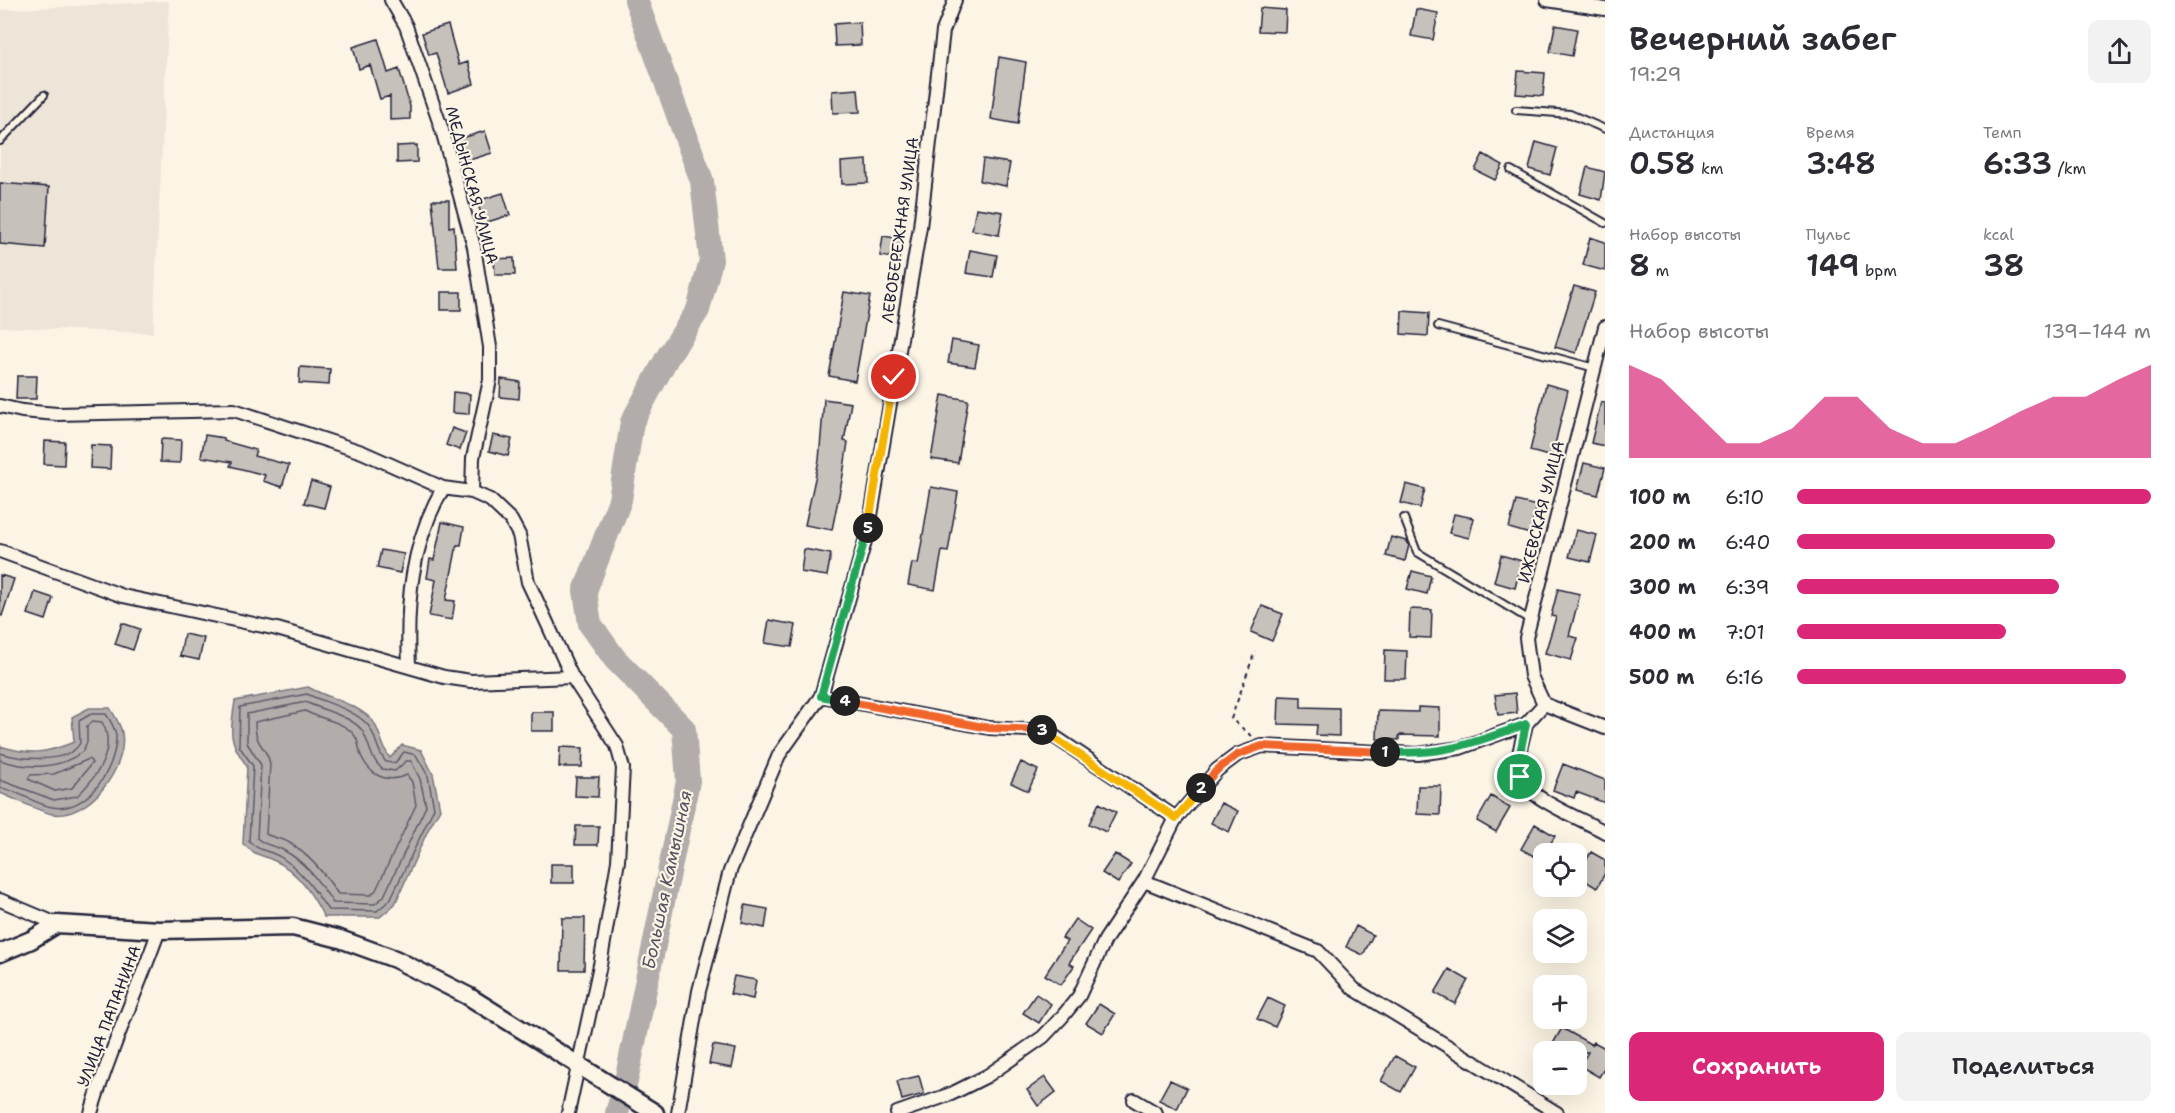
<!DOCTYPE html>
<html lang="ru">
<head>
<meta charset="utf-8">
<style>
  body { margin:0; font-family:"Shantell Sans",sans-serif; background:#f2f2f3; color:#2b2b33; height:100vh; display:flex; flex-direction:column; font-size:22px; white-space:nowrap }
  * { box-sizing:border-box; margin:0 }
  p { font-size:20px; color:#7c7c81 }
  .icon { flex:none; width:33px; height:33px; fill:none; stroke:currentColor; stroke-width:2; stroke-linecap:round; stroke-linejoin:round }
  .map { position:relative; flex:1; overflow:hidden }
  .drawer { display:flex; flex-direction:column; background:#fff; width:570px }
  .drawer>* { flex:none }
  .tools { position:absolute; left:1533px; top:843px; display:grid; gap:12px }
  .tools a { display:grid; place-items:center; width:54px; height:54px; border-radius:12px; background:#fff; box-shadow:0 6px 24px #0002; font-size:30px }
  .pin { position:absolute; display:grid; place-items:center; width:51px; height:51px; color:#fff; margin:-26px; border:3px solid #fff; border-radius:50%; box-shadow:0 2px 6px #0007 }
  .km { position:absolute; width:30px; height:30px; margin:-15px; border-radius:50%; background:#222; color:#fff; font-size:16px; line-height:30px; text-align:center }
  .round { display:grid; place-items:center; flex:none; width:63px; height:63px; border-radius:12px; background:#f2f2f3 }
  .overview { display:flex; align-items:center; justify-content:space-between; height:102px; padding:0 24px }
  h1 { font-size:33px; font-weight:600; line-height:45px }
  .figures { display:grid; grid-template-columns:repeat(3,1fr); gap:9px; height:102px; padding:6px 24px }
  .figures div { display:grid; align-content:center }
  .figures b { font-size:30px; font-weight:600 }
  .figures small { font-size:16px; font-weight:400 }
  .figures p { font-size:16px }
  .chart { height:168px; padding:12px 24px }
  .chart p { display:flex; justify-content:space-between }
  .chart svg { width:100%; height:108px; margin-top:6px; fill:#db2777; opacity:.7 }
  .primary-button { display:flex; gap:12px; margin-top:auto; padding:12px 24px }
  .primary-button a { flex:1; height:69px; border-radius:12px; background:#db2777; color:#fff; font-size:24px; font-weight:600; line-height:69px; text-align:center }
  .primary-button a+a { background:#f2f2f3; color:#2b2b33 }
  ul { padding:0 24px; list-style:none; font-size:20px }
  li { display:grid; grid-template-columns:96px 72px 1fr; align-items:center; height:45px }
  li i { height:15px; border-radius:8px; background:#db2777 }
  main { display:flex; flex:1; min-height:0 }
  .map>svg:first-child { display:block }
</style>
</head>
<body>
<main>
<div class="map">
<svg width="1605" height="1113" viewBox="0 0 1605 1113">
  <rect width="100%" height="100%" fill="#fcf5e5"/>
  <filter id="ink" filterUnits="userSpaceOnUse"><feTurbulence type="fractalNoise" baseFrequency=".0167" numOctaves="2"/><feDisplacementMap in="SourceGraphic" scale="12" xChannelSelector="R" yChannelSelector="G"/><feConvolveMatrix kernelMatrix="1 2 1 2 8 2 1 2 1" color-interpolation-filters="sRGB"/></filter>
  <g filter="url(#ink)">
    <!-- built -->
    <path fill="#ece5d8" d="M169 1 153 333 0 327V10Z"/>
    <!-- water -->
    <path fill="#b2adab" stroke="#78757e" stroke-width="1.5" d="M308 687C329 699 354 702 372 720 379 727 382 748 390 758L402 745 421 750 433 774 440 809 428 830 395 904 380 917H324C313 896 298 871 275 861 260 854 256 856 243 844L247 766C228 741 230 731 235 701Z
      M89 708H110C114 715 121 725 122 733 128 767 89 820 52 814 35 810 16 799 0 793V746C29 755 45 754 74 742L72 717Z"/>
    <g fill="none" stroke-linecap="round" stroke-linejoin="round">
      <!-- shore -->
      <path stroke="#5c5a68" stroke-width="1.5" d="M307 694C326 703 353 709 367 724 376 733 376 751 386 762L395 763 404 752 416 755 428 776 434 808 390 900 377 911 328 910C314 890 303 872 282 858 270 850 259 852 249 841L253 766 239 746 240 707Z
        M306 702C321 710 355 717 363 732 370 745 370 758 382 769L395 771 406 761H411L420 779 426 806 384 896 375 904 333 903C319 882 306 862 283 850 274 845 264 846 257 838L261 765 247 743V714Z
        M305 711C319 719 345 721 355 736 358 740 359 748 360 753 369 776 386 784 407 775L412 782 416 805 376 890 371 895 338 894C325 874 310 855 288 842 282 838 273 838 266 834L270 764C266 744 255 748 255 722Z
        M0 753C20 759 68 765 80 743L79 721 91 714H106C110 720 115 729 116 735 117 767 88 814 52 807 34 804 18 790 0 788
        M89 759 92 763 72 788 55 791 28 779 30 775 54 774Z
        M0 760C27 769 60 770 83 751L87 742V726L93 721 102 722C117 749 97 777 77 796L54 800 0 780"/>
      <!-- river -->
      <path stroke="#b2adab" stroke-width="24" d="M617 1113 625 1086 688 781 684 729 615 659 590 624 585 591 620 500 632 422 667 358 698 310 711 260 702 181 636 0"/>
    </g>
    <!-- building -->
    <path fill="#c6c1bb" stroke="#22223b" stroke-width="1.5" d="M1260 8 1286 10 1285 32 1258 31Z
      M1416 9 1438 13 1433 40 1411 36Z
      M860 22 861 45 835 46 834 24Z
      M448 25 459 65 468 62 474 84 448 93 436 53 429 55 422 33Z
      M1555 25 1577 29 1572 56 1550 52Z
      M378 39 388 73 399 69 410 106V119L390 120V96L380 99 370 65 359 69 353 47Z
      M999 57 1026 62 1018 124 991 119Z
      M1518 71 1545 73 1543 96 1516 94Z
      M858 89 860 112 833 113 832 91Z
      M485 131 492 153 466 161 459 139Z
      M1536 142 1557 148 1550 175 1529 169Z
      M417 145V162L397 163V146Z
      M1483 154 1503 165 1495 180 1475 170Z
      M983 159 1010 163 1006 186 980 181Z
      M867 160 868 183 842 184 841 162Z
      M1587 167 1605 172 1601 200 1580 194Z
      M0 183 49 187 45 248 0 244Z
      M503 193 510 215 484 223 477 201Z
      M432 200H449V227L454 226 457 268H439Z
      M976 208 1003 212 999 235 972 230Z
      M883 236 902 239 899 259 880 256Z
      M1590 237 1605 242V271L1583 265Z
      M970 250 997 255 993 277 966 273Z
      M514 258 515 275H495L494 259Z
      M1574 286 1595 292 1576 353 1555 347Z
      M441 292H461V310H441Z
      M844 292 870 296 855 381 829 376Z
      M1402 311 1429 313 1428 336 1401 334Z
      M952 340 979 345 975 367 948 363Z
      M300 367 330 369 329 385 299 383Z
      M17 376H37L36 399H16Z
      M501 379 520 382 519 399 500 397Z
      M1546 384 1568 390 1552 457 1530 451Z
      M453 392 470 394 469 414 452 413Z
      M942 395 968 400 958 463 931 459Z
      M824 399 851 403 844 441 848 442 843 475 832 530 805 525 819 460Z
      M1601 402 1605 403V446L1591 443Z
      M452 428 466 433 460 450 446 445Z
      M205 435 224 438V441L256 450 254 456 289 465 282 487 263 481 265 475 230 466 232 462 201 457Z
      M493 435 512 439 508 456 489 451Z
      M161 439 181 440 180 463 160 462Z
      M45 441 65 442 64 465 44 464Z
      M91 445 111 446 110 469 90 468Z
      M1584 463 1605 468 1598 495 1577 490Z
      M311 481 330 487 324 508 304 503Z
      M1406 484 1425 489 1420 508 1401 503Z
      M931 487 958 492 948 552 942 551 935 590 908 585 912 563 918 564Z
      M1516 501 1537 506 1530 534 1509 528Z
      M1454 514 1474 518 1469 538 1449 533Z
      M442 522 464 527 461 545H457L446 600 455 601 452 620 429 616 436 580 427 578 430 559 434 560Z
      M1576 530 1597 535 1590 562 1569 557Z
      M1391 537 1407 541 1409 545 1405 561 1386 556Z
      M804 549 831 554 827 576 801 572Z
      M381 550 404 554 400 573 377 568Z
      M1501 555 1522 561 1515 588 1494 582Z
      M1412 571 1431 576 1427 594 1407 589Z
      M0 575 14 579 2 616 0 615Z
      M1558 589 1580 594 1569 636 1578 638 1571 660 1545 653 1556 617 1551 616Z
      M35 592 53 598 46 620 28 614Z
      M1262 606 1283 614 1272 641 1251 632Z
      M1410 609 1432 610 1431 638 1409 637Z
      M769 620 796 625 792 647 765 643Z
      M122 623 140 629 133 650 115 644Z
      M184 634 204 638 199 660 180 656Z
      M1385 650 1407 651 1406 679H1384Z
      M1515 693 1517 713 1498 715 1495 695Z
      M1279 696 1301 697V707L1339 708V736L1316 735 1317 725 1278 724Z
      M1418 707 1440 708V736L1399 735V740L1377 739 1378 711 1418 712Z
      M531 712H554V731H531Z
      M560 747 583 748 582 767H559Z
      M1021 762 1038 770 1028 791 1011 783Z
      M1563 764 1605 780V803L1576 792 1574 798 1553 790Z
      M576 777H599L598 797 575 796Z
      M1418 786H1441L1440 815 1417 814Z
      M1491 796 1510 808 1496 832 1477 821Z
      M1099 803 1116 812 1106 832 1089 824Z
      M1221 803 1238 811 1229 832 1211 823Z
      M1535 824 1555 836 1541 860 1521 849Z
      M576 826H599L598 845H575Z
      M1591 852 1605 860V873L1597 888 1577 876Z
      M1115 854 1131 864 1118 883 1102 873Z
      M551 864H574V883H551Z
      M745 905 768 909 765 928 742 923Z
      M562 918H585L584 970H561Z
      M1075 919 1091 930 1069 963 1074 966 1061 985 1045 975 1067 941 1062 938Z
      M1356 926 1373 935 1363 955 1346 947Z
      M1449 969 1468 980 1455 1004 1435 993Z
      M734 976 756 980 753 999 730 994Z
      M1036 994 1051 1004 1039 1023 1023 1013Z
      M1268 998 1285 1006 1275 1027 1257 1019Z
      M1099 1004 1115 1014 1103 1033 1086 1023Z
      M1562 1028 1592 1045 1594 1042 1605 1048V1067L1599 1077 1580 1066 1588 1052H1548Z
      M713 1045 736 1049 732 1068 709 1064Z
      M1395 1056 1415 1067 1401 1092 1381 1081Z
      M919 1076 924 1094 902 1100 897 1081Z
      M1045 1077 1056 1092 1038 1106 1027 1090Z
      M1170 1080 1187 1088 1177 1109 1159 1100Z"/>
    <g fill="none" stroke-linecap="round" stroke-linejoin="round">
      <defs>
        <path id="lane" d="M1516 110 1570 114 1605 129
          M0 141 44 95
          M1511 170 1605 223
          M1438 326 1595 368
          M1404 518 1417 552 1530 620"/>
        <path id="street" d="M391 0 406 26 442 130 474 247 490 347V380L473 458 472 492
          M1547 0 1605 9
          M0 406 22 411 57 414 234 410 362 452 443 488 472 492 490 500 511 520 519 535 528 582 543 614 572 677 617 746 623 768 618 861 600 965 568 1113
          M0 551 123 596 277 629 444 677 471 681 572 677
          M409 666C406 603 411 544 443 488
          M821 696 989 728 1046 731 1176 818
          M1544 704 1531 676 1526 638 1605 327
          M1544 704 1605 728
          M1526 724C1523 740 1515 760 1519 776 1526 798 1584 820 1605 832
          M1144 881 1318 951 1354 989 1557 1113
          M0 900 57 924
          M1134 1100 1156 1113
          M91 1113C109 1051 137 992 159 930
          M678 1113 699 991 730 871 779 755 821 696 869 527 920 227 943 31 955 0
          M897 1113 951 1094 987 1076 1043 1037 1062 1017 1079 996 1105 940 1144 881 1176 818 1217 770 1237 755 1262 746 1418 754 1460 748 1526 724 1544 704"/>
        <path id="secondary" d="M0 953 31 940 57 924 159 930 293 927 340 939 395 959 468 996 655 1113"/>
      </defs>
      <!-- lane casing -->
      <use href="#lane" stroke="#22223b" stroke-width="10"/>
      <!-- street casing -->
      <use href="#street" stroke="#22223b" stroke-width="16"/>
      <!-- secondary casing -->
      <use href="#secondary" stroke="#22223b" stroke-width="21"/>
      <!-- path -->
      <path stroke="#22223b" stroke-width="2" stroke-dasharray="4.5 4.5" stroke-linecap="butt" d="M1252 736 1231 719 1255 651"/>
      <!-- lane -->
      <use href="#lane" stroke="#fcf5e5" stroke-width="6"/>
      <!-- street -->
      <use href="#street" stroke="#fcf5e5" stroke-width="12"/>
      <!-- secondary -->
      <use href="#secondary" stroke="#fcf5e5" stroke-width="16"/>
    </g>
  </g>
  <g fill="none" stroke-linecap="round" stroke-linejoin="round" filter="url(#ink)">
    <defs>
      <path id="split-1" d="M1385 752C1442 756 1474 743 1526 724L1518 763 1520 777"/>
      <path id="split-2" d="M1201 788 1217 770 1237 755 1262 746 1385 752"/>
      <path id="split-3" d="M1042 730 1176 818 1201 788"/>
      <path id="split-4" d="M845 701 989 728 1042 730"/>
      <path id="split-5" d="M845 701 821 696 868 528"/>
      <path id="split-6" d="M868 528 894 377"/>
    </defs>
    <!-- split-1 casing -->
    <use href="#split-1" stroke="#fff" stroke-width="12"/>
    <!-- split-2 casing -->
    <use href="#split-2" stroke="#fff" stroke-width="12"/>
    <!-- split-3 casing -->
    <use href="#split-3" stroke="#fff" stroke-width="12"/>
    <!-- split-4 casing -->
    <use href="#split-4" stroke="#fff" stroke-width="12"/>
    <!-- split-5 casing -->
    <use href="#split-5" stroke="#fff" stroke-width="12"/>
    <!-- split-6 casing -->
    <use href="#split-6" stroke="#fff" stroke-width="12"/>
    <!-- split-1 -->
    <use href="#split-1" stroke="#22a559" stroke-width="8"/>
    <!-- split-2 -->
    <use href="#split-2" stroke="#f0652b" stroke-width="8"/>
    <!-- split-3 -->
    <use href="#split-3" stroke="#f5b400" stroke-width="8"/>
    <!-- split-4 -->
    <use href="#split-4" stroke="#f0652b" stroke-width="8"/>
    <!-- split-5 -->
    <use href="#split-5" stroke="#22a559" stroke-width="8"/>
    <!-- split-6 -->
    <use href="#split-6" stroke="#f5b400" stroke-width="8"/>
  </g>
  <g text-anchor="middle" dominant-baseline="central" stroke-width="4.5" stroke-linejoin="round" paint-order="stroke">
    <!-- street labels -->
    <g font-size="16" fill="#22223b" stroke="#fcf5e5">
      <text transform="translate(472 185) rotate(75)">МЕДЫНСКАЯ УЛИЦА</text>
      <text transform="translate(900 230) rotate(-82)">ЛЕВОБЕРЕЖНАЯ УЛИЦА</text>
      <text transform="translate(1541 512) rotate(-76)">ИЖЕВСКАЯ УЛИЦА</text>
      <text transform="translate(109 1016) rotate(-69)">УЛИЦА ПАПАНИНА</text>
    </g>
    <!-- water labels -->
    <g font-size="18" font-style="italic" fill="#545362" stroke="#fcf5e5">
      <text transform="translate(667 880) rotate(-78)">Большая Камышная</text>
    </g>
  </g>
</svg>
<div class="tools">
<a><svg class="icon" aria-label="locate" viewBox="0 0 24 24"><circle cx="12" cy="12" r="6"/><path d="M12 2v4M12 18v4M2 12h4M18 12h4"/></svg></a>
<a><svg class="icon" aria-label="layers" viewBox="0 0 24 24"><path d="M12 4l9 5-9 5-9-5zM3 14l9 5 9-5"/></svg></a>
<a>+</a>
<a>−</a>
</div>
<div class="pin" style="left:1520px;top:777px;background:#1e9e55"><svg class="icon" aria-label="arrive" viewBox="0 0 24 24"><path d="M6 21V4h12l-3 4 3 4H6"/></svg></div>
<div class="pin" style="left:894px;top:377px;background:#d93025"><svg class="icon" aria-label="check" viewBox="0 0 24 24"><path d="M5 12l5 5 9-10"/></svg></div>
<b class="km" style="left:1385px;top:752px">1</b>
<b class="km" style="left:1201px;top:788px">2</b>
<b class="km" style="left:1042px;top:730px">3</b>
<b class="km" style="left:845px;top:701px">4</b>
<b class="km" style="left:868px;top:528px">5</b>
</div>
<section class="drawer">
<div class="overview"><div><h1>Вечерний забег</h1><p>19:29</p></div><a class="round"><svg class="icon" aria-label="share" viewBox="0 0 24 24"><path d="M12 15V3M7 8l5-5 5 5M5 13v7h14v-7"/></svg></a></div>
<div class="figures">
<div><p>Дистанция</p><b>0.58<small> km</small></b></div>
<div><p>Время</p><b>3:48</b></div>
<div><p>Темп</p><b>6:33<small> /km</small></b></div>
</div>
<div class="figures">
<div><p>Набор высоты</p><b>8<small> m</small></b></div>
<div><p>Пульс</p><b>149<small> bpm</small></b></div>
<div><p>kcal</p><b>38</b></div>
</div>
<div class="chart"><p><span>Набор высоты</span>139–144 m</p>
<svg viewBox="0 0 160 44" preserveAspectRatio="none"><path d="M0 44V6L10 12L20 25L30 38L40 38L50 32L60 19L70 19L80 32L90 38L100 38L110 32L120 25L130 19L140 19L150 12L160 6V44z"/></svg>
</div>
<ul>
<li><b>100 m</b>6:10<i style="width:100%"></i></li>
<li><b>200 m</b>6:40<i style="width:73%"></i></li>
<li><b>300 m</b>6:39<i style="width:74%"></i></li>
<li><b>400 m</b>7:01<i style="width:59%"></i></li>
<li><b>500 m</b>6:16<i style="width:93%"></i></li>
</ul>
<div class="primary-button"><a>Сохранить</a><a>Поделиться</a></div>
</section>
</main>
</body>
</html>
